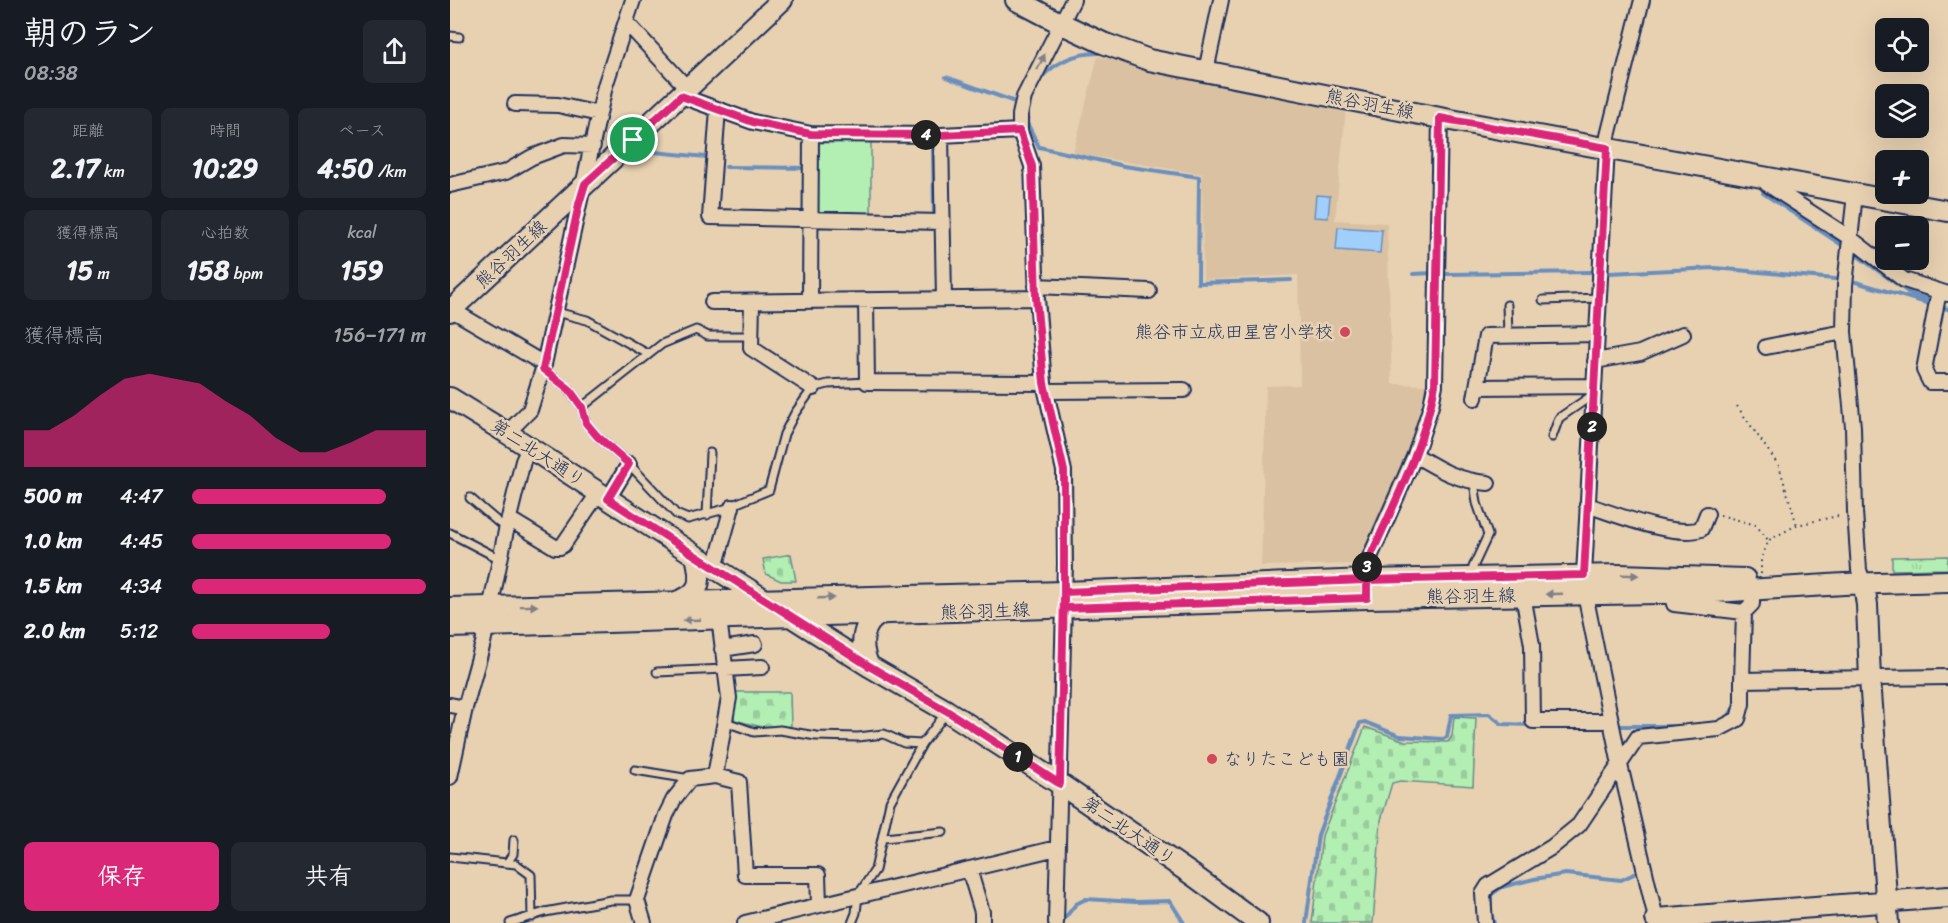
<!DOCTYPE html>
<html lang="ja">
<head>
<meta charset="utf-8">
<style>
  body { margin:0; font-family:Sriracha,"Klee One",sans-serif; background:#242831; color:#f1f3f6; height:100vh; display:flex; flex-direction:column; font-size:22px; white-space:nowrap }
  * { box-sizing:border-box; margin:0 }
  p { font-size:20px; color:#9ea1a6 }
  .icon { flex:none; width:33px; height:33px; fill:none; stroke:currentColor; stroke-width:2; stroke-linecap:round; stroke-linejoin:round }
  .map { position:relative; flex:1; overflow:hidden }
  .details { display:flex; flex-direction:column; background:#171b24; width:450px }
  .details>* { flex:none }
  .controls { position:absolute; left:1425px; top:18px; display:grid; gap:12px }
  .controls a { display:grid; place-items:center; width:54px; height:54px; border-radius:9px; background:#171b24; box-shadow:0 6px 24px #0002; font-size:30px }
  .pin { position:absolute; display:grid; place-items:center; width:51px; height:51px; color:#fff; margin:-26px; border:3px solid #fff; border-radius:50%; box-shadow:0 2px 6px #0007 }
  .km { position:absolute; width:30px; height:30px; margin:-15px; border-radius:50%; background:#222; color:#fff; font-size:16px; line-height:30px; text-align:center }
  .round { display:grid; place-items:center; flex:none; width:63px; height:63px; border-radius:9px; background:#242831 }
  .head { display:flex; align-items:center; justify-content:space-between; height:102px; padding:0 24px }
  h1 { font-size:33px; font-weight:700; line-height:45px }
  .metrics { display:grid; grid-template-columns:repeat(3,1fr); gap:9px; height:102px; padding:6px 24px }
  .metrics div { display:grid; align-content:center; border-radius:9px; background:#242831; text-align:center }
  .metrics b { font-size:26px; font-weight:700 }
  .metrics small { font-size:16px; font-weight:400 }
  .metrics p { font-size:16px }
  .chart { height:168px; padding:12px 24px }
  .chart p { display:flex; justify-content:space-between }
  .chart svg { width:100%; height:108px; margin-top:6px; fill:#db2777; opacity:.7 }
  .cta { display:flex; gap:12px; margin-top:auto; padding:12px 24px }
  .cta a { flex:1; height:69px; border-radius:9px; background:#db2777; color:#fff; font-size:24px; font-weight:700; line-height:69px; text-align:center }
  .cta a+a { background:#242831; color:#f1f3f6 }
  ul { padding:0 24px; list-style:none; font-size:20px }
  li { display:grid; grid-template-columns:96px 72px 1fr; align-items:center; height:45px }
  li i { height:15px; border-radius:8px; background:#db2777 }
  main { display:flex; flex:1; min-height:0 }
  .map>svg:first-child { display:block }
</style>
</head>
<body>
<main>
<section class="details">
<div class="head"><div><h1>朝のラン</h1><p>08:38</p></div><a class="round"><svg class="icon" aria-label="share" viewBox="0 0 24 24"><path d="M12 15V3M7 8l5-5 5 5M5 13v7h14v-7"/></svg></a></div>
<div class="metrics">
<div><p>距離</p><b>2.17<small> km</small></b></div>
<div><p>時間</p><b>10:29</b></div>
<div><p>ペース</p><b>4:50<small> /km</small></b></div>
</div>
<div class="metrics">
<div><p>獲得標高</p><b>15<small> m</small></b></div>
<div><p>心拍数</p><b>158<small> bpm</small></b></div>
<div><p>kcal</p><b>159</b></div>
</div>
<div class="chart"><p><span>獲得標高</span>156–171 m</p>
<svg viewBox="0 0 160 44" preserveAspectRatio="none"><path d="M0 44V29L10 29L20 23L30 15L40 8L50 6L60 8L70 10L80 17L90 23L100 32L110 38L120 38L130 34L140 29L150 29L160 29V44z"/></svg>
</div>
<ul>
<li><b>500 m</b>4:47<i style="width:83%"></i></li>
<li><b>1.0 km</b>4:45<i style="width:85%"></i></li>
<li><b>1.5 km</b>4:34<i style="width:100%"></i></li>
<li><b>2.0 km</b>5:12<i style="width:59%"></i></li>
</ul>
<div class="cta"><a>保存</a><a>共有</a></div>
</section>
<div class="map">
<svg width="1498" height="923" viewBox="0 0 1498 923">
  <defs>
    <pattern id="grass-tufts" width="24" height="20" patternUnits="userSpaceOnUse" patternTransform="scale(1.5)"><rect width="24" height="20" fill="#b3eeb2"/><path d="M3 7l-1-3M5 7V3M7 7l1-3M15 17l-1-3M17 17v-4M19 17l1-3" fill="none" stroke="#99cc9c"/></pattern>
    <pattern id="cemetery-stones" width="16" height="16" patternUnits="userSpaceOnUse" patternTransform="scale(1.5)"><rect width="16" height="16" fill="#b3eeb2"/><path d="M2 7V4a2 2 0 0 1 4 0v3zM10 15v-3a2 2 0 0 1 4 0v3z" fill="#99cc9c"/></pattern>
  </defs>
  <rect width="100%" height="100%" fill="#e8d1b1"/>
  <filter id="ink" filterUnits="userSpaceOnUse"><feTurbulence type="fractalNoise" baseFrequency=".0167" numOctaves="2"/><feDisplacementMap in="SourceGraphic" scale="12" xChannelSelector="R" yChannelSelector="G"/><feConvolveMatrix kernelMatrix="1 2 1 2 8 2 1 2 1" color-interpolation-filters="sRGB"/></filter>
  <g filter="url(#ink)">
    <!-- built -->
    <path fill="#dac1a1" d="M648 56 718 74 896 109 885 220 937 223 942 384 980 385 969 421 911 564 811 566 816 386 850 385 848 275 753 280 752 174 623 153Z"/>
    <!-- grass -->
    <path fill="url(#grass-tufts)" stroke="#678e88" stroke-width="1.5" d="M1498 556V569L1442 570V557Z"/>
    <!-- cemetery -->
    <path fill="url(#cemetery-stones)" stroke="#678e88" stroke-width="1.5" d="M341 554 346 581H331L316 574 313 559Z
      M283 692H340L341 727 316 728 284 720Z
      M1004 717 1026 718 1023 786 950 781 942 783 931 820 923 923H862L872 836 915 727 955 741 998 742 1002 736Z"/>
    <!-- park -->
    <path fill="#b3eeb2" stroke="#678e88" stroke-width="1.5" d="M369 141 421 142V214L367 215Z"/>
    <!-- water -->
    <path fill="#a1cffc" stroke="#6b8fbd" stroke-width="1.5" d="M866 195 880 196 878 218 864 217Z
      M888 227 932 230 930 253 886 250Z"/>
    <g fill="none" stroke-linecap="round" stroke-linejoin="round">
      <!-- stream -->
      <path stroke="#6b8fbd" stroke-width="4" d="M496 77 565 102
        M590 79C607 60 628 52 653 53
        M578 108 577 123 589 147 674 166 749 177 748 283 841 280
        M483 144 484 214
        M183 150 256 157
        M276 167 356 168
        M1313 193 1395 247
        M1401 251 1461 294 1484 301
        M1159 273 1265 268 1385 279
        M963 274 983 273
        M997 274 1142 272
        M1406 282 1483 305
        M1490 307 1498 309
        M1301 673H1318
        M1276 720 1286 704
        M1168 726H1233
        M611 923 626 904 636 899 685 902 720 901 734 923
        M856 923 868 835 910 723 915 722 950 736 993 739 997 737 1001 715 1039 714 1052 724 1081 725
        M1044 923 1041 914V895L1052 887 1084 879 1116 874 1171 880 1184 874"/>
      <defs>
        <path id="lane" d="M0 36 9 37
          M1093 300 1149 298
          M1057 305 1058 335
          M106 312 137 320 198 354
          M93 369 119 389 132 407 136 423 147 436 179 464 226 514 238 519 282 507 285 504 319 490 334 434 345 413 363 388 378 384 417 382
          M132 407 212 344 246 330 258 336H301
          M1102 437 1109 418 1144 394
          M20 498 49 523 57 526
          M257 515 260 453
          M0 533 50 559
          M1023 567 1038 535 1027 503 1024 482
          M207 672 275 669
          M276 722 304 732 330 730 366 736 408 737 434 734 454 743 472 744
          M185 770 240 779
          M434 838 493 832
          M0 857 66 864 81 875 82 917
          M57 863 63 854 64 840
          M60 923 95 912 161 900H187
          M402 923 406 913 408 895 425 870 440 802 472 744 496 713"/>
        <path id="street" d="M1192 0 1158 136 1157 148 1134 575 1135 594 1170 765 1207 923
          M176 22 238 89
          M756 71 771 0
          M231 96 303 122 361 134 491 135 570 131
          M65 104 108 105 149 114
          M268 109 260 217 492 222
          M491 135 494 299
          M1315 177 1317 184 1400 238 1454 280 1498 294
          M0 185 56 172 82 157 114 145 143 146
          M1405 194 1395 285 1394 332 1403 427 1405 512 1409 570 1414 584
          M586 286 699 291
          M1489 291 1474 370 1480 382H1498
          M416 300 417 382 594 383
          M360 301 361 134
          M262 302 587 298
          M302 302 301 348 363 388
          M2 310 94 364
          M1316 347 1394 332
          M1145 361 1190 353 1233 334
          M1028 387 1144 386
          M596 391 734 390
          M1025 398 1036 336 1147 334
          M57 433 80 410 93 369 155 86 183 0
          M965 455C990 470 1008 481 1038 483
          M158 499 179 464
          M1137 505C1165 514 1224 538 1251 529L1257 514
          M59 519 105 547H110L113 545 149 492
          M265 568 282 507
          M917 589V564L965 455 981 406 985 385 990 118
          M1221 593 1224 604 1294 612
          M1073 595 1082 645 1083 721H1161
          M268 610 279 698 265 776 289 782 295 875H368L369 904
          M272 649 305 644
          M275 669 312 667
          M1292 680 1294 612 1302 604V591
          M0 705 15 708
          M0 777 15 708 33 643 57 526 73 461 79 448
          M519 869 532 912V923
          M194 923 187 900 216 815 224 799 240 779 265 776
          M295 923 607 848
          M606 923 615 564 614 471 594 383 587 298 582 166 570 131V115L574 97 623 0
          M1035 923 1033 894 1038 886 1102 847 1129 825 1188 737 1269 729 1288 719 1292 704V680L1498 677"/>
        <path id="secondary" d="M566 0 610 23 653 43 699 60 990 118 1498 211
          M0 311 332 0
          M0 398 57 433 246 556 419 666 497 711 610 784 744 876 808 923
          M1414 584 1417 605 1420 679 1438 923
          M226 602C252 594 252 581 246 556
          M0 608 614 592 917 580 1170 575 1295 579
          M0 627 917 598 1265 592 1394 584 1498 581
          M419 666C410 648 410 623 431 614
          M1206 919 1498 897"/>
      </defs>
      <!-- lane casing -->
      <use href="#lane" stroke="#1b2f5e" stroke-width="11"/>
      <!-- street casing -->
      <use href="#street" stroke="#1b2f5e" stroke-width="18"/>
      <!-- secondary casing -->
      <use href="#secondary" stroke="#1b2f5e" stroke-width="24"/>
      <!-- path -->
      <path stroke="#1b2f5e" stroke-width="2" stroke-dasharray="1.5 4.5" stroke-linecap="butt" d="M1287 406 1329 466 1347 525
        M1270 515 1306 525 1318 540
        M1311 574V559L1319 540 1347 525 1392 515"/>
      <!-- lane -->
      <use href="#lane" stroke="#e8d1b1" stroke-width="7"/>
      <!-- street -->
      <use href="#street" stroke="#e8d1b1" stroke-width="14"/>
      <!-- secondary -->
      <use href="#secondary" stroke="#e8d1b1" stroke-width="20"/>
    </g>
    <!-- one-way arrows -->
    <defs><path id="oneway-solid" d="M-6-.8H1V-3.2L6.5 0L1 3.2V.8H-6Z" transform="scale(1.5)"/></defs>
    <g fill="#828088">
      <use href="#oneway-solid" transform="translate(591 62) rotate(-64)"/>
      <use href="#oneway-solid" transform="translate(1180 575) rotate(2)"/>
      <use href="#oneway-solid" transform="translate(1104 594) rotate(178)"/>
      <use href="#oneway-solid" transform="translate(376 598) rotate(-2)"/>
      <use href="#oneway-solid" transform="translate(79 606) rotate(-1)"/>
      <use href="#oneway-solid" transform="translate(242 620) rotate(178)"/>
    </g>
  </g>
  <g fill="none" stroke-linecap="round" stroke-linejoin="round" filter="url(#ink)">
    <defs>
      <path id="route" d="M183 140 135 184 129 204 93 369 119 389 132 407 136 423 147 436 179 464 158 499 246 556 419 666 497 711 610 784 614 592 916 580 1134 575 1157 148 990 118 985 385C974 447 943 506 917 564V598L614 608V471L594 383 586 298 582 166 570 131 491 135 361 134 303 122 231 96 183 140"/>
    </defs>
    <!-- route casing -->
    <use href="#route" stroke="#fff" stroke-width="12"/>
    <!-- route -->
    <use href="#route" stroke="#db2777" stroke-width="8"/>
  </g>
  <!-- markers -->
  <g fill="#d1495b" stroke="#e8d1b1" stroke-width="2">
    <circle cx="895" cy="332" r="6"/>
    <circle cx="762" cy="759" r="6"/>
  </g>
  <g text-anchor="middle" dominant-baseline="central" stroke-width="5" stroke-linejoin="round" paint-order="stroke">
    <!-- street labels -->
    <g font-size="18" fill="#1b2f5e" stroke="#e8d1b1">
      <text transform="translate(920 104) rotate(11)">熊谷羽生線</text>
      <text transform="translate(61 254) rotate(-43)">熊谷羽生線</text>
      <text transform="translate(88 453) rotate(33)">第二北大通り</text>
      <text transform="translate(1021 596) rotate(-1)">熊谷羽生線</text>
      <text transform="translate(535 611) rotate(-2)">熊谷羽生線</text>
      <text transform="translate(679 831) rotate(34)">第二北大通り</text>
    </g>
    <!-- poi labels -->
    <g font-size="18" fill="#1b2f5e" stroke="#e8d1b1" text-anchor="end">
      <text x="883" y="332">熊谷市立成田星宮小学校</text>
      <text x="774" y="759" text-anchor="start">なりたこども園</text>
    </g>
  </g>
</svg>
<div class="controls">
<a><svg class="icon" aria-label="locate" viewBox="0 0 24 24"><circle cx="12" cy="12" r="6"/><path d="M12 2v4M12 18v4M2 12h4M18 12h4"/></svg></a>
<a><svg class="icon" aria-label="layers" viewBox="0 0 24 24"><path d="M12 4l9 5-9 5-9-5zM3 14l9 5 9-5"/></svg></a>
<a>+</a>
<a>−</a>
</div>
<div class="pin" style="left:183px;top:140px;background:#1e9e55"><svg class="icon" aria-label="arrive" viewBox="0 0 24 24"><path d="M6 21V4h12l-3 4 3 4H6"/></svg></div>
<b class="km" style="left:568px;top:757px">1</b>
<b class="km" style="left:1142px;top:427px">2</b>
<b class="km" style="left:917px;top:567px">3</b>
<b class="km" style="left:476px;top:135px">4</b>
</div>
</main>
</body>
</html>
